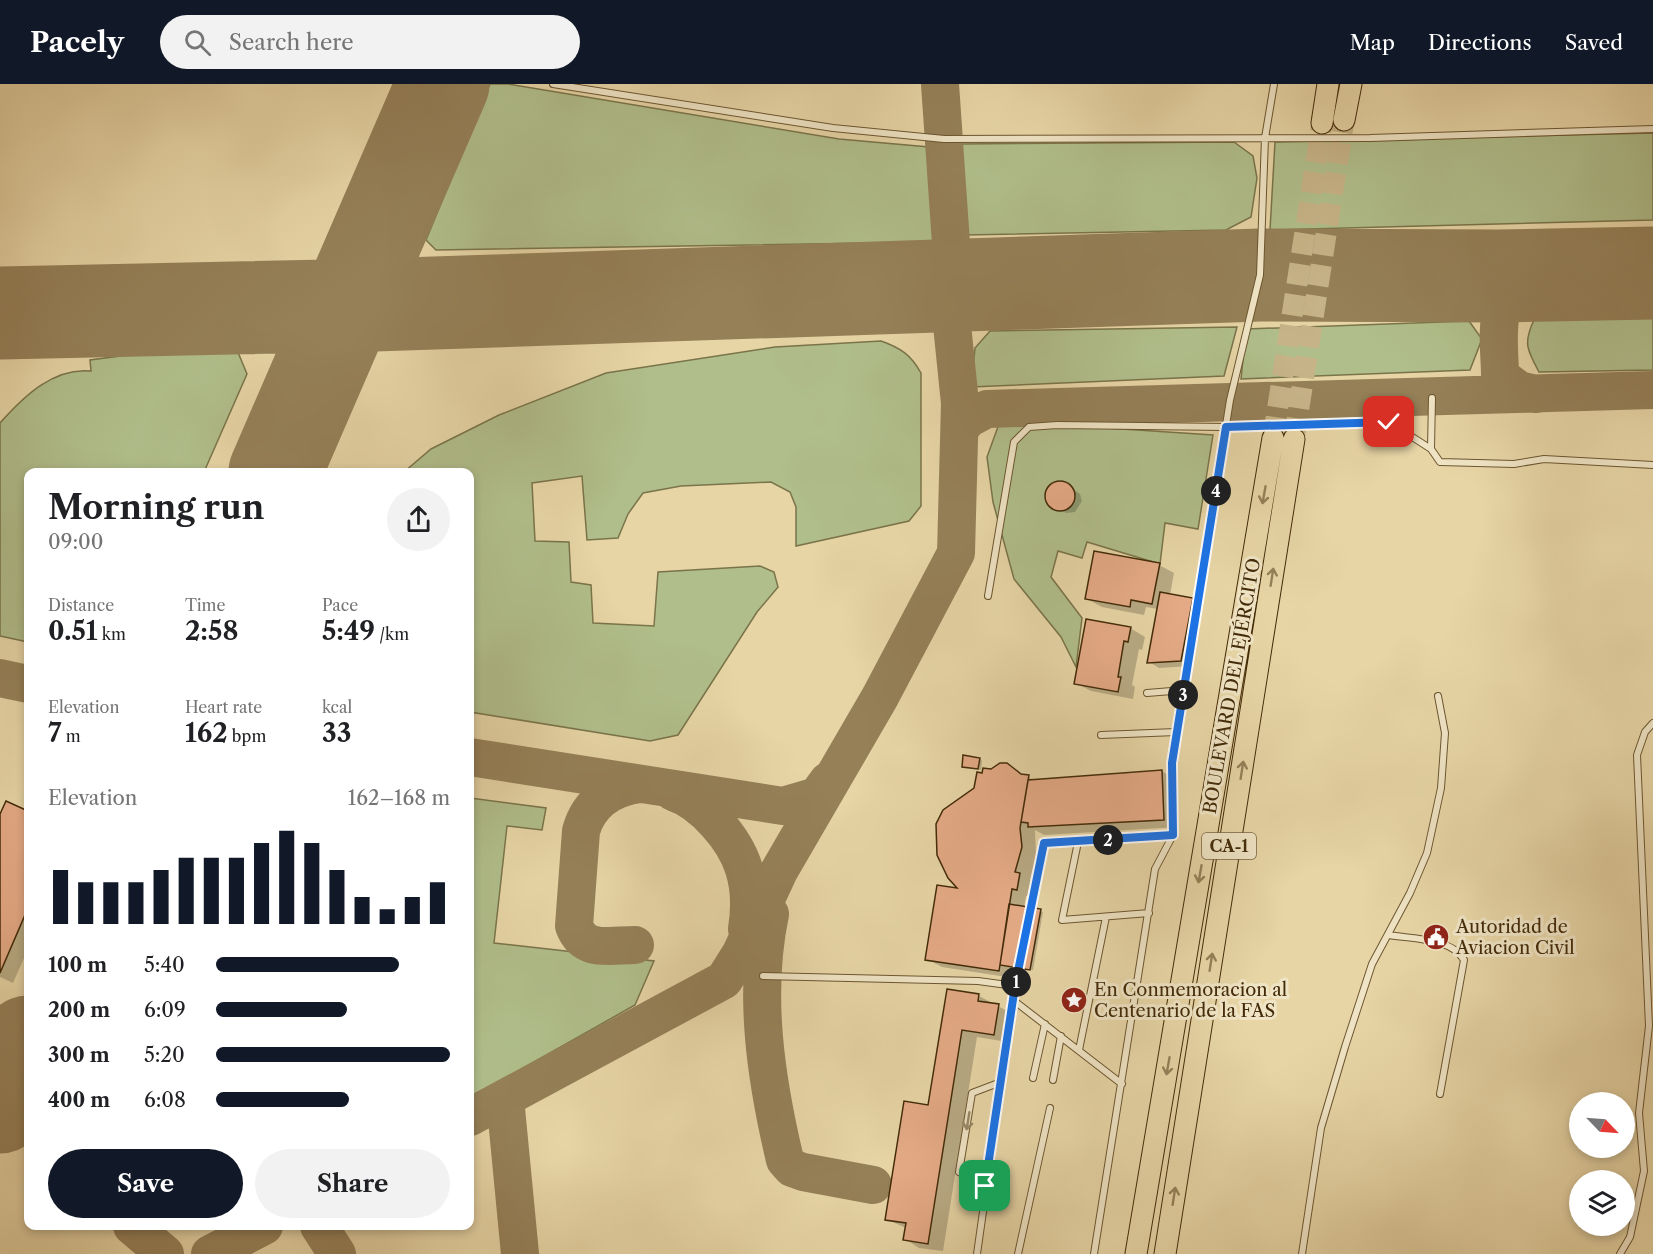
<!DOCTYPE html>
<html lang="en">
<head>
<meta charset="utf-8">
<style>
  body { margin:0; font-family:"Libre Caslon Text",serif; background:#f2f2f2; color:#202124; height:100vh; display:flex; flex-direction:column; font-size:22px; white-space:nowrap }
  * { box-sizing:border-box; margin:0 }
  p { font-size:20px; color:#757577 }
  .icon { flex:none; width:33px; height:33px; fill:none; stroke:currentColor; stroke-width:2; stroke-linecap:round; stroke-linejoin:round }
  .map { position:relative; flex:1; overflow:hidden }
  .sheet { position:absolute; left:24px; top:384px; width:450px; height:762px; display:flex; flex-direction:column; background:#fff; border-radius:12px; box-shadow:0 3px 9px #0003 }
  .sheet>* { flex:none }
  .needle { width:39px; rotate:115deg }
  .buttons { position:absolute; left:1569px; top:1008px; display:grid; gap:12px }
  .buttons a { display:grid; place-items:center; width:66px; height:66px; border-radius:50%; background:#fff; box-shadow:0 3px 9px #0003; font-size:30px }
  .pin { position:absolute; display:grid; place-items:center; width:51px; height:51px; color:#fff; margin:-26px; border-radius:12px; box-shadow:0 3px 9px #0006 }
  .km { position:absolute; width:30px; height:30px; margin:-15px; border-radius:50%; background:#222; color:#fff; font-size:16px; line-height:30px; text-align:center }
  .round { display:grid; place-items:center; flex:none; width:63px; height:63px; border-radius:32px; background:#f2f2f2 }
  .headline { display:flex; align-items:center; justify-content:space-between; height:102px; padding:0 24px }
  h1 { font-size:33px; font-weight:800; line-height:45px }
  .figures { display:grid; grid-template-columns:repeat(3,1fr); gap:9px; height:102px; padding:6px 24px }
  .figures div { display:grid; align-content:center }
  .figures b { font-size:26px; font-weight:800 }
  .figures small { font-size:16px; font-weight:400 }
  .figures p { font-size:16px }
  .chart { height:168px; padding:12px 24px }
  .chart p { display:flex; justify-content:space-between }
  .chart svg { width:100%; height:108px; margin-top:6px; stroke:#111827; stroke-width:6 }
  .action { display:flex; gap:12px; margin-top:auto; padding:12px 24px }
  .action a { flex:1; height:69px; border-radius:36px; background:#111827; color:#fff; font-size:24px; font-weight:800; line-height:69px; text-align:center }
  .action a+a { background:#f2f2f2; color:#202124 }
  ul { padding:0 24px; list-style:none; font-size:20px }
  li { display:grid; grid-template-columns:96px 72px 1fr; align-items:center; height:45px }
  li i { height:15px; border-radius:8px; background:#111827 }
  header { display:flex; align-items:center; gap:36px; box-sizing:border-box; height:84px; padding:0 30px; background:#111827; color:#fff }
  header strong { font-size:28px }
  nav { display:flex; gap:33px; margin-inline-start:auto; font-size:21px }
  .search { width:420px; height:54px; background:#f2f2f2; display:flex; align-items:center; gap:15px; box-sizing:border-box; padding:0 21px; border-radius:33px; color:#757577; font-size:22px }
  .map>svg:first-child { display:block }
</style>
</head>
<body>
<header>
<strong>Pacely</strong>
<div class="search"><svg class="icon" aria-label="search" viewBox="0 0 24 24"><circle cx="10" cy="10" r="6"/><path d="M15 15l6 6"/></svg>Search here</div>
<nav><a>Map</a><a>Directions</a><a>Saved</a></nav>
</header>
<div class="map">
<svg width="1653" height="1170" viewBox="0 0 1653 1170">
  <rect width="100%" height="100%" fill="#e7d5a6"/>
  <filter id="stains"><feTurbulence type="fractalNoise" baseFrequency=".00333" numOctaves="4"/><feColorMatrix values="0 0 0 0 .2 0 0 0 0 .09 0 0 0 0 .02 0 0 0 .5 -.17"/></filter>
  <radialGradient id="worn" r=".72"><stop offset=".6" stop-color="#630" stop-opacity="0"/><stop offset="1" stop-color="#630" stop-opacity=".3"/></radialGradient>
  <!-- green -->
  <path fill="#b0be8b" stroke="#7a744a" stroke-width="1.5" d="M490 0H508L839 55 929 63 934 158 436 166 426 156Z
    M1653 49V136L1270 146 1275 58Z
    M1234 58 1253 72 1257 94 1251 133 1226 146 963 151 957 60Z
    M1653 233V286L1539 288C1527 266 1523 259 1534 236Z
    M1469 237 1482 255 1470 286 1241 295 1246 245Z
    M1237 243 1224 292 971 303 975 264 990 247Z
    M881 257C901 264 911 271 921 289V422L909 437 796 462V423L790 408 771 398 681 402 643 409 628 430 618 454 587 456 582 392 532 399 535 457 569 458 571 498 591 501 593 539 654 542 658 488 760 482 774 488 778 503 757 528 678 651 650 657 470 628V388H404L431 365 499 331 606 289 775 263Z
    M212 260 237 266 247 290 204 388H28V558L0 552V339C24 312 54 283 91 287L90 276Z
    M1000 337 1213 351 1198 445 1165 439 1160 480 1087 458 1082 474 1058 467 1051 493 1082 534 1076 583 1061 553 1014 495 993 418 987 373Z
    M470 714 546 724 542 746 507 742 494 859 654 877 635 921 470 1014Z"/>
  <!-- shadow -->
  <path fill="#0003" d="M1063 398 1080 410 1082 417 1075 428 1066 429 1050 420 1048 407 1054 400Z
    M1159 481 1174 489 1170 511 1192 515 1203 521 1192 582 1159 584 1149 578 1158 525 1146 523 1144 531 1102 523 1087 515Z
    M1130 544 1145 553 1142 566 1139 565 1132 601 1135 603 1133 615 1091 607 1076 599Z
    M980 675 982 677 981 686 963 682Z
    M1007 681 1035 697 1162 687 1176 696 1178 743 1044 751 1035 746 1036 772 1030 796 1034 799 1032 813 1026 812 1024 824 1043 828 1033 886 1015 883 1013 894 942 883 927 875 961 806 976 705 983 690Z
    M7 719 28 729V865L13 899 0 893V734Z
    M948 907 979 912 1013 930 1008 958 977 953 943 1167 919 1164 905 1155 906 1144 886 1135 930 1022Z"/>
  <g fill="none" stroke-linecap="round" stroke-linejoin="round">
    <!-- taxiway -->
    <path stroke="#958058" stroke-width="38" d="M940 0 954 203
      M1444 192C1470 197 1487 205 1499 230
      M293 223C315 232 324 242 328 266
      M952 241C959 215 970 208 995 202
      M328 266 349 238 375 221
      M1536 310 1519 306 1500 292C1500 258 1489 208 1531 194 1540 191 1553 192 1563 191
      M960 345 968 335 987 325 1653 306
      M0 594 28 600
      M470 673 783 722 817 712 828 697
      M673 708C703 718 735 755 744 785 750 804 750 826 747 845
      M770 830C753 911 766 996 785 1076L792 1084 803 1088 873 1101
      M635 861C609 861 584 869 574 842L581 747C589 718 611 704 640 700
      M11 999 14 1019 28 1042
      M505 1014 520 1170
      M470 1033 724 896 741 869 779 787 880 613 956 469 960 319 952 241 939 218 904 204
      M132 1142 165 1170
      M319 1142 337 1170
      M210 1170 264 1142"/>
    <!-- runway -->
    <path stroke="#958058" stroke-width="93" d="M0 229 375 221 1260 191 1498 192 1653 189
      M275 388 443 0
      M0 1023 28 958"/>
  </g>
  <!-- building -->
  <path fill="#e4aa86" stroke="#432b09" stroke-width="1.5" d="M1045 412a15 15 0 1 1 30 0a15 15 0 1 1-30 0Z
    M1094 467 1160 479 1152 520 1131 516 1130 523 1085 515Z
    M1160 508 1193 514 1181 577 1147 579Z
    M1086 535 1131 543 1128 558 1124 557 1118 593H1121L1118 608 1074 600Z
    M963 671 980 674 978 685 962 683Z
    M1000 679H1007L1021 690 1029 691 1020 744 1022 763 1015 788 1020 789 1017 806 1012 805 999 887 925 876 937 801 957 804 948 794 937 771 936 740 943 726 974 704 977 688 982 689 983 684 991 685Z
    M1162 686 1164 736 1028 743V739L1021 738 1028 696Z
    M6 717 28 727V824L0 889V730Z
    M1009 820 1041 825 1030 886 1000 881Z
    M947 905 979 910 978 917 999 920 994 951 962 946 928 1160 903 1156 906 1139 885 1136 904 1017 928 1021Z"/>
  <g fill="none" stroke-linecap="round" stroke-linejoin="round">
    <!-- highway-tunnel -->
    <path stroke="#c6b387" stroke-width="21" stroke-dasharray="21 10" stroke-linecap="butt" d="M1273 354 1322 39
      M1294 355 1344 36"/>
    <defs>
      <path id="lane" d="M553 0 833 44 944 55 1370 54 1653 45
        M1432 314 1431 365 1440 378 1514 380 1544 375 1653 381
        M988 512 1014 358 1029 343 1057 341 1226 343 1389 338 1431 365
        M1147 609 1184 606
        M1101 651 1176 648
        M1078 758 1062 836 1149 829
        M1389 851C1412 855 1452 854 1464 876L1440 1010
        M763 892 978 897 1015 902 977 1170
        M1015 902 1044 759 1173 751
        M1013 916 1122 1000
        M1079 966 1106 833
        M1033 994 1045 940
        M1053 996 1061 952
        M985 1102 959 1088 972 1009 1001 998
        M1018 1170 1050 1024
        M1094 1170 1155 785 1173 751 1172 679 1230 316 1260 191 1265 54 1274 0
        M1302 1170 1321 1044 1345 963 1372 880 1410 809 1427 769 1441 704 1445 649 1438 612
        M1620 1170 1630 1153 1644 1087 1639 1029 1649 942 1637 671 1645 648 1653 639"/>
      <path id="highway" d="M1344 36 1351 0
        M1322 39 1328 0
        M1136 1170 1273 354
        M1165 1170 1294 355"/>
    </defs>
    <!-- lane casing -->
    <use href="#lane" stroke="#6c5630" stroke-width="8"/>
    <!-- highway casing -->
    <use href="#highway" stroke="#432b09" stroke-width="23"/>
    <!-- lane -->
    <use href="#lane" stroke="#efe4c5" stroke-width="6"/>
    <!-- highway -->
    <use href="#highway" stroke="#e7d5a6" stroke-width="21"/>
  </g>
  <!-- one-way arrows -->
  <defs><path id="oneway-shaft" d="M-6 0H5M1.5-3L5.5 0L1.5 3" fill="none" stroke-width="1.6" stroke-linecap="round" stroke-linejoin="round" transform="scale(1.5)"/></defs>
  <g stroke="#958058">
    <use href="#oneway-shaft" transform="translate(1264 411) rotate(100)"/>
    <use href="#oneway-shaft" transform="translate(1272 493) rotate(-81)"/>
    <use href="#oneway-shaft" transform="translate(1242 686) rotate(-81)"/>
    <use href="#oneway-shaft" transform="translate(1200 790) rotate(100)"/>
    <use href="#oneway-shaft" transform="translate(1211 878) rotate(-81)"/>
    <use href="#oneway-shaft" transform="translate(1168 982) rotate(100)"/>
    <use href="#oneway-shaft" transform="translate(1174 1112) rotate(-81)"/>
  </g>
  <use stroke="#998867" href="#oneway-shaft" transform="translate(968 1037) rotate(99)"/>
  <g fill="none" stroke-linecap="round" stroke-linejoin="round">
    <defs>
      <path id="route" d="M985 1102 1015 902 1044 759 1173 751 1172 679 1226 343 1389 338"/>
    </defs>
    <!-- route casing -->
    <use href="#route" stroke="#fff" stroke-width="12"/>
    <!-- route -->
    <use href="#route" stroke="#1a73e8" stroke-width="8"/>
  </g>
  <!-- icons -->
  <defs>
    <symbol id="civic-disc" viewBox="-11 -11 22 22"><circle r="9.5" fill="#8f2418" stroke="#efe4c5"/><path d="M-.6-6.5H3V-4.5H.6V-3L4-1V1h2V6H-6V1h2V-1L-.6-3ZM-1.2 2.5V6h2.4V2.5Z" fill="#fff"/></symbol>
    <symbol id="sight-disc" viewBox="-11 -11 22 22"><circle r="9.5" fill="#8f2418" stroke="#efe4c5"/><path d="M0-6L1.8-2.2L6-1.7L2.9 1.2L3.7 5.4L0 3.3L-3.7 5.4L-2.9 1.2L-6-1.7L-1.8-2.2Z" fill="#fff"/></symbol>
  </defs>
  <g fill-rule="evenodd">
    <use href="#civic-disc" x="1421" y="838" width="30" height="30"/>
    <use href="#sight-disc" x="1059" y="901" width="30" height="30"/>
  </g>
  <g text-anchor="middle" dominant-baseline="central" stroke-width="6" stroke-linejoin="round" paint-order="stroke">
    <!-- shield labels -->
    <rect fill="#efe4c5" stroke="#776241" stroke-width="1.5" x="1202" y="749" width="54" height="26" rx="4.5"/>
    <g font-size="16" font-weight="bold" fill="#432b09">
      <text x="1229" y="762">CA-1</text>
    </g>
    <!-- street labels -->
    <g font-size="18" fill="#432b09" stroke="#efe4c5">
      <text transform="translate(1232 602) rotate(-80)">BOULEVARD DEL EJÉRCITO</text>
    </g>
    <!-- poi labels -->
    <g font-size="18" fill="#432b09" stroke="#efe4c5" text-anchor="start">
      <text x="1456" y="843">Autoridad de<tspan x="1456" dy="21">Aviacion Civil</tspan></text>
      <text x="1094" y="906">En Conmemoracion al<tspan x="1094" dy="21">Centenario de la FAS</tspan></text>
    </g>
  </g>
  <rect width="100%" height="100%" filter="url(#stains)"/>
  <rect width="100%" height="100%" fill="url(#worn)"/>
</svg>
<div class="buttons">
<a><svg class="needle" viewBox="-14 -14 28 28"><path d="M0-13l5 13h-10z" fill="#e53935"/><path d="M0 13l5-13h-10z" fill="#757577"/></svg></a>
<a><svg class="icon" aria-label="layers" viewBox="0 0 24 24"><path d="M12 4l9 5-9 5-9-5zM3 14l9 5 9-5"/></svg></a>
</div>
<div class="pin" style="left:985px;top:1102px;background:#1e9e55"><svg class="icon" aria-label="arrive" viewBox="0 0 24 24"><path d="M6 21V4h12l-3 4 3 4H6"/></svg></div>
<div class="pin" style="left:1389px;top:338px;background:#d93025"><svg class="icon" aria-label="check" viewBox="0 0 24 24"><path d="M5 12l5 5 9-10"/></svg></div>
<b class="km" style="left:1016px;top:898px">1</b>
<b class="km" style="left:1108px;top:756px">2</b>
<b class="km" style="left:1183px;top:611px">3</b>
<b class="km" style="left:1216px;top:407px">4</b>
<section class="sheet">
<div class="headline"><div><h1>Morning run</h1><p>09:00</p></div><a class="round"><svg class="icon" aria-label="share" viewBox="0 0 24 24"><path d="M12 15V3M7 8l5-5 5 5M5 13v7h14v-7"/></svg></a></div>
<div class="figures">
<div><p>Distance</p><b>0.51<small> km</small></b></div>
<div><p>Time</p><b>2:58</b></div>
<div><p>Pace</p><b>5:49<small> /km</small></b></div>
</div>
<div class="figures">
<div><p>Elevation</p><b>7<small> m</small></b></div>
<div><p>Heart rate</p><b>162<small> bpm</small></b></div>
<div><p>kcal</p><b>33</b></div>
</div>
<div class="chart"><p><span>Elevation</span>162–168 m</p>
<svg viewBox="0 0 160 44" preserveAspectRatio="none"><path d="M5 44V22M15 44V27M25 44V27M35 44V27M45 44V22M55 44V17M65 44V17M75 44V17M85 44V11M95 44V6M105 44V11M115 44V22M125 44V33M135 44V38M145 44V33M155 44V27"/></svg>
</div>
<ul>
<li><b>100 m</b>5:40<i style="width:78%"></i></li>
<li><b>200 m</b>6:09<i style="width:56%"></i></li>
<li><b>300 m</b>5:20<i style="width:100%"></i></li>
<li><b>400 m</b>6:08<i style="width:57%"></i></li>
</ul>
<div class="action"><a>Save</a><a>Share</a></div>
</section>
</div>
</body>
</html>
